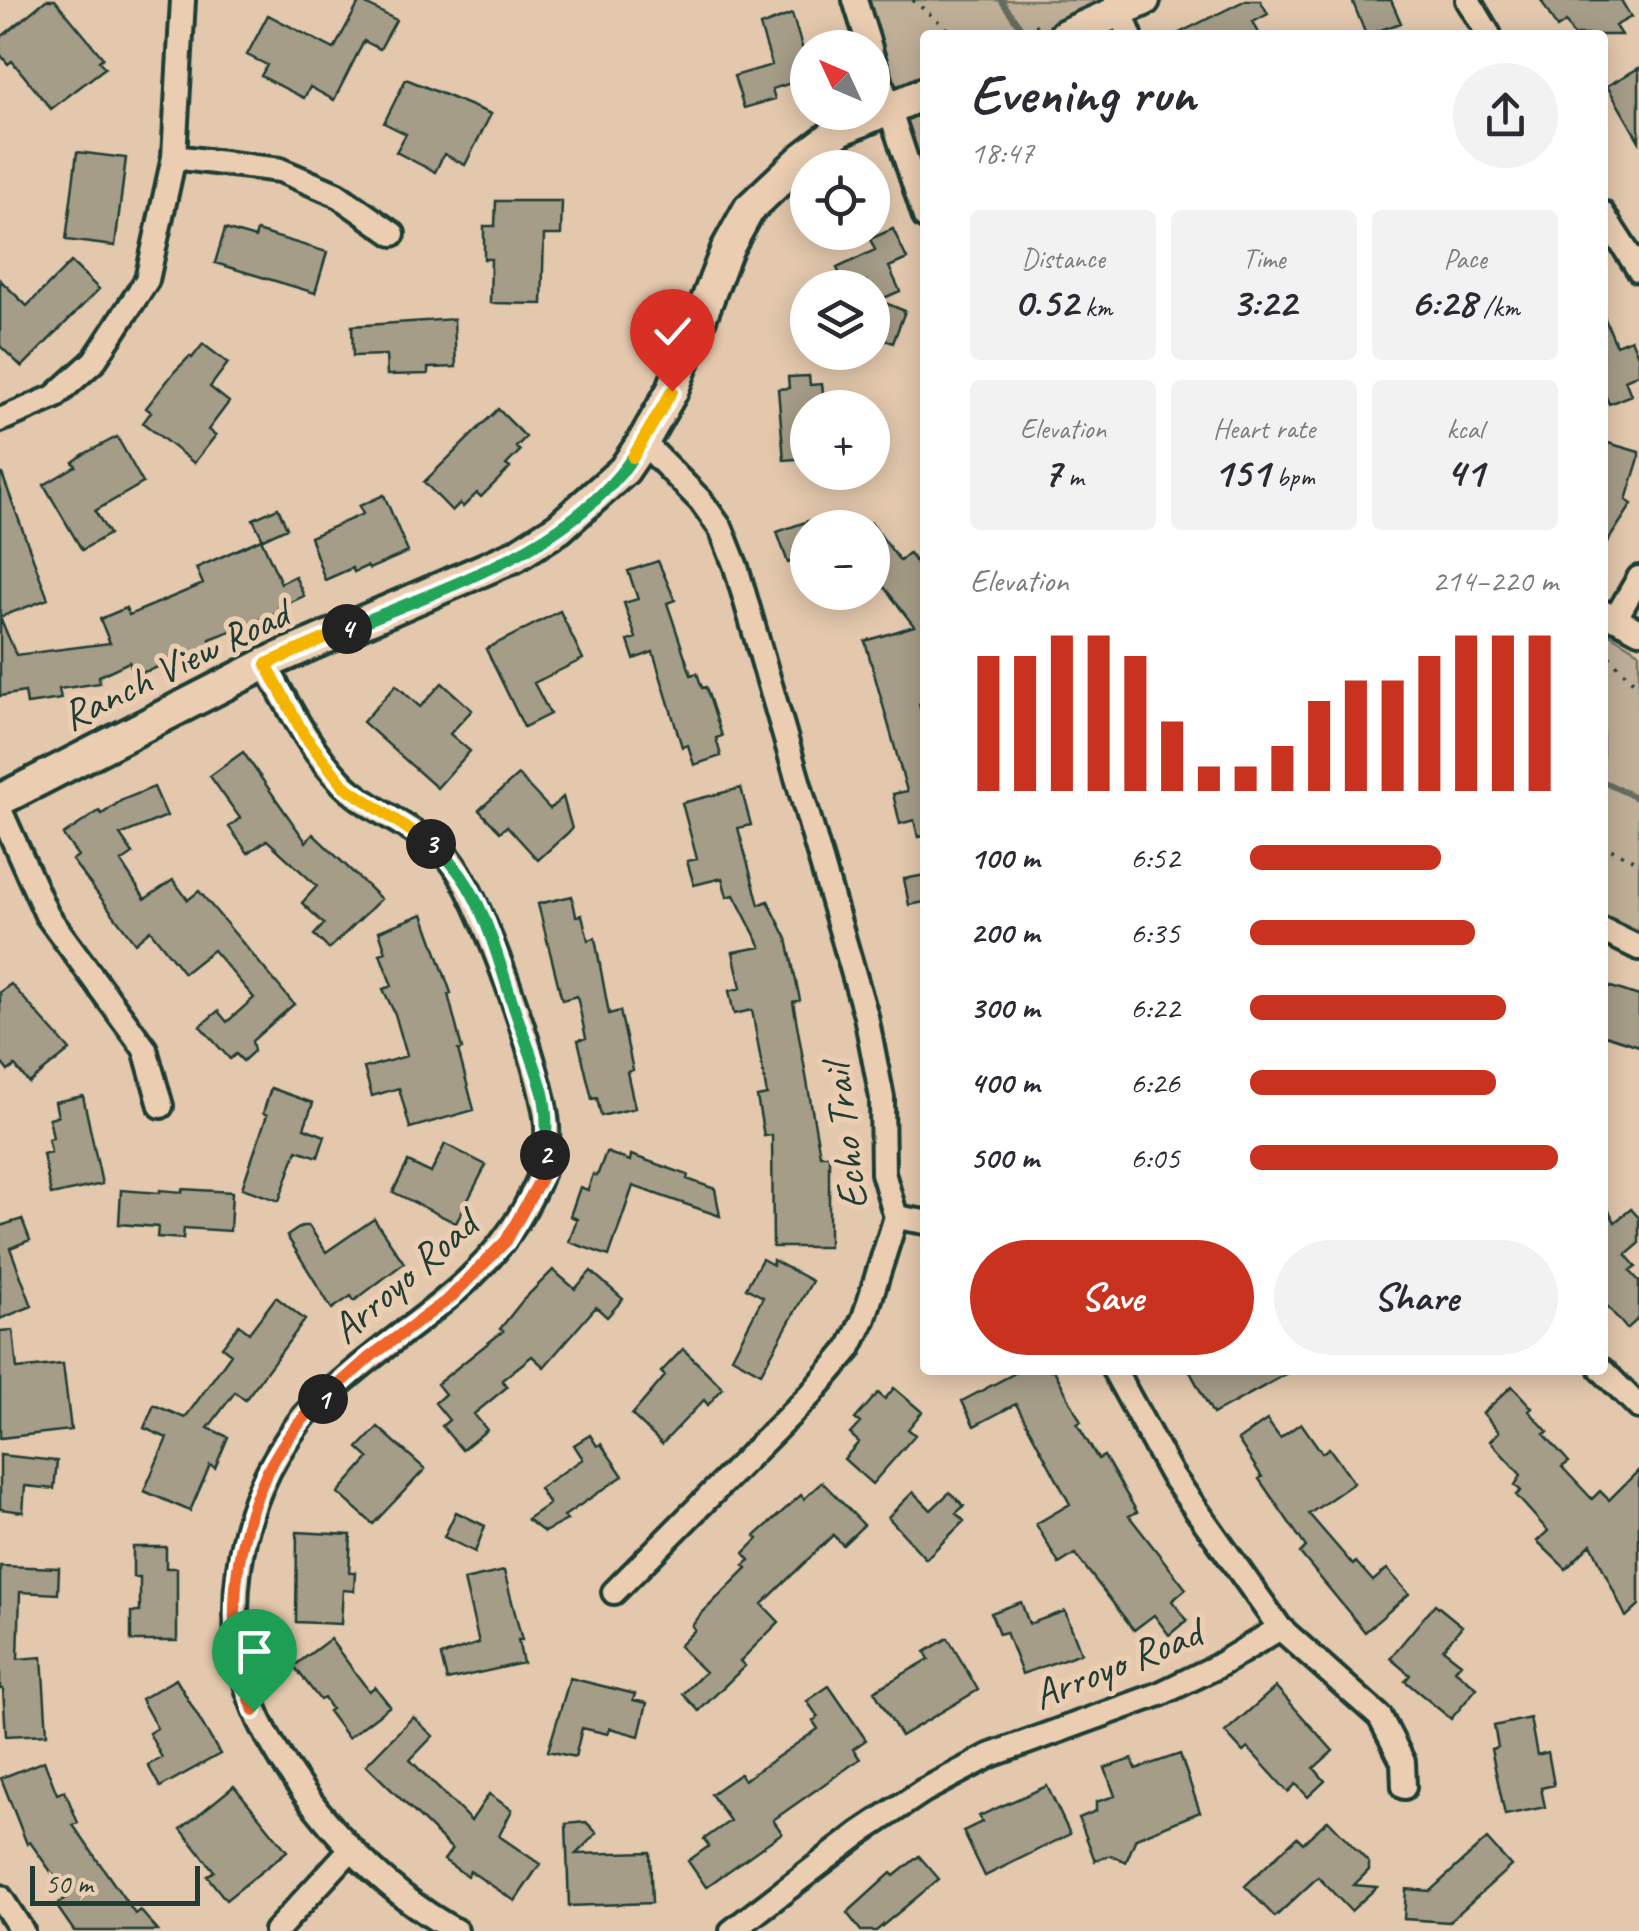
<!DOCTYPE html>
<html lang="en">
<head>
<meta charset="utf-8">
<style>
  body { margin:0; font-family:Caveat,sans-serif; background:#f2f2f3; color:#2b2b33; height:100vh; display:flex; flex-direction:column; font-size:38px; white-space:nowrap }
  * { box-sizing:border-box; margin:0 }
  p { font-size:32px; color:#7c7c81 }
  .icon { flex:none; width:55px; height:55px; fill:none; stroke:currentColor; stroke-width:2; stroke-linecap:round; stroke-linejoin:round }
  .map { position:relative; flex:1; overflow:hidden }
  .sheet { position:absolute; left:920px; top:30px; width:688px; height:1345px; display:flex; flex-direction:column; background:#fff; border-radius:10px; box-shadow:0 5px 25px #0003 }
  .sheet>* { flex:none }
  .needle { width:65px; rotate:314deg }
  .fabs { position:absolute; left:790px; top:30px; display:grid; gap:20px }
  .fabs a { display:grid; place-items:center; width:100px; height:100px; border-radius:50%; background:#fff; box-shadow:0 5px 25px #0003; font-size:50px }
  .scale { position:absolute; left:30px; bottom:25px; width:170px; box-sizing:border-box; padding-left:10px; border:5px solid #1f3d34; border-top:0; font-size:28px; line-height:35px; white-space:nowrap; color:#1f3d34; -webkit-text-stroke:8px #ebceb2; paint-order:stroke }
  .pin { position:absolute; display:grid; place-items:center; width:85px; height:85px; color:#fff; margin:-102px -42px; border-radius:50% 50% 50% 0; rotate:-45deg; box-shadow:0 0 10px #0007 }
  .pin .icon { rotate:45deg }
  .km { position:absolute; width:50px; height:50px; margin:-25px; border-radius:50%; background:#222; color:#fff; font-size:28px; line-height:50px; text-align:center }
  .round { display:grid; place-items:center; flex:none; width:105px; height:105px; border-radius:52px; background:#f2f2f3 }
  .overview { display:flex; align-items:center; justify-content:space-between; height:170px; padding:0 50px }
  h1 { font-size:55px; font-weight:600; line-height:75px }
  .stats { display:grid; grid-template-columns:repeat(3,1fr); gap:15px; height:170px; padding:10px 50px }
  .stats div { display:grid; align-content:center; border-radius:10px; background:#f2f2f3; text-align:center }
  .stats b { font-size:42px; font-weight:600 }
  .stats small { font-size:28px; font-weight:400 }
  .stats p { font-size:28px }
  .chart { height:280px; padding:20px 50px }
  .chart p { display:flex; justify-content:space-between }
  .chart svg { width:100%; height:180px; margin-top:10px; stroke:#c8321e; stroke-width:6 }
  .primary-button { display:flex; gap:20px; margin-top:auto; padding:20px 50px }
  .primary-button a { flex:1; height:115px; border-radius:60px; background:#c8321e; color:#fff; font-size:40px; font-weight:600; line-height:115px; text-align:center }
  .primary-button a+a { background:#f2f2f3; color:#2b2b33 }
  ul { padding:0 50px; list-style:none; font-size:32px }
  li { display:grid; grid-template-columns:160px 120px 1fr; align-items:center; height:75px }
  li i { height:25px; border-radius:12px; background:#c8321e }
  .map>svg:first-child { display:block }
</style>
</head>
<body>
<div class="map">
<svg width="1639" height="1931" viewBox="0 0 1639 1931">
  <rect width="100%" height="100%" fill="#e3c8ad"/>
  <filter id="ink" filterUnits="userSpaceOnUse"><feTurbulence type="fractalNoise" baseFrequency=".01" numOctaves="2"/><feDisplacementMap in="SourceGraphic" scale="20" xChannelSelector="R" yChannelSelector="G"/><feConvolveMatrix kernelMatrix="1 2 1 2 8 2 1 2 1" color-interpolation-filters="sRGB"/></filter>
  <g filter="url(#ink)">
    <!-- green -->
    <path fill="#bfaf97" stroke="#6f7666" stroke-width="2.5" d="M869 0H1093L1106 35H925V179Z
      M1603 630 1639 652V932L1603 915Z"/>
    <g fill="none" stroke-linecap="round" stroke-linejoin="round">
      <!-- stream -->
      <path stroke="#636d5e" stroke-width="6" d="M1001 0 1021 28 1022 35
        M1602 781 1639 799"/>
    </g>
    <!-- building -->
    <path fill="#a69d88" stroke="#1f3d34" stroke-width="2.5" d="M46 0H55L103 58 99 61 105 68 51 109 12 61 8 64 0 54V38Z
      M1246 0H1260L1268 14 1253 22 1260 35H1175Z
      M1352 0H1391L1401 23 1366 35Z
      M1541 0H1621L1631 17 1615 26 1621 35H1573L1566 22 1557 28Z
      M360 1 396 20 380 49 364 41 334 100 310 87 304 98 261 76 267 65 247 55 268 15 334 49Z
      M792 14 807 63 794 68 798 81 772 89 775 99 744 108 734 76 772 65 760 26Z
      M1639 68V141L1607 86Z
      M406 79 491 114 465 165 444 154 435 172 396 152 406 134 384 123Z
      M77 152 126 158 115 246 66 240Z
      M496 201H562L561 235H544L542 304 490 303 491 259H484V226H495Z
      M225 229 255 238 257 231 327 252 315 293 215 263Z
      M893 229 907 259 889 267 900 291 875 302 872 288H869L866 281 846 288 837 268 875 250 870 239Z
      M71 262 99 289 22 367 0 346V280L27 306Z
      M883 302 905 311 893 343 872 335Z
      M1603 314 1616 345 1631 339 1639 358V374L1625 380 1631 395 1609 404 1602 388Z
      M454 319 456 367 428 368V374L387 375 386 355 353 356 352 326Z
      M203 344 228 363 210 387 229 402 208 430 216 435 194 463 143 423 151 412 146 408 175 371 190 356 192 358Z
      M809 376 810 385 822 384 825 408H808V458L784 460 778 389 789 388 788 377Z
      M498 409 526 437 516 447 520 451 506 465 510 468 481 497 477 493 463 507 460 503 452 511 424 482Z
      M117 437 143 483 95 511 109 534 82 550 44 485 76 466 73 462 84 454Z
      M1608 443 1639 452V458L1626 500 1632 504 1602 550V462Z
      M2 474 48 599 0 617V475Z
      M384 495 408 552 369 569 367 566 354 572 352 568 325 580 310 537 363 514 359 506Z
      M278 508 287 528 263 539 253 519Z
      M808 521V556L788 563 777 532Z
      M872 524 900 561 909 553 925 574V703L919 704 925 725V836L918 837 914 820 900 824 893 794 907 791 865 641 914 626 884 587 872 596Z
      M261 539 281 583 295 576 304 596 278 608 280 612 210 639 212 645 167 664 135 675 129 662 99 676 100 683 59 689 61 699 27 704 25 692 0 696V617L16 655 110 643 100 619 126 608 129 615 203 584 196 568Z
      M658 561 675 600 667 603 691 675 697 673 702 688 706 687 722 736 716 738 721 756 694 765 688 745 682 747 653 652 634 659 628 641 636 638 624 603 638 599 628 571Z
      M560 611 583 659 534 683 550 714 524 727 486 649Z
      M442 683 472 710 450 734 470 751 437 788 363 722 396 685 420 707Z
      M243 752 306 842 313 834 381 899 329 949 314 935 324 924 302 903 317 886 267 840 248 853 229 827 240 818 210 776Z
      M518 775 550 809 563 797 572 829 538 860 507 826 500 832 479 810Z
      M154 787 167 816 120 835 133 854 121 862 145 899 173 880 188 900 199 891 294 1004 252 1041 254 1051 243 1061 236 1054 230 1059 200 1026 218 1011 227 1022 254 998 213 950 184 973 150 930 135 943 72 860 78 856 63 835 99 811 102 814 122 800Z
      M741 788 751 825 738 828 759 905 768 901 787 939 800 1000 793 1002 820 1155H829V1247H773L772 1135 764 1136 757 1097 767 1095 752 1010 734 1014 729 991 741 988 733 952 761 947 734 895 727 897 722 878 694 885 687 861 697 859 682 803Z
      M925 875V902L909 905 904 879Z
      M572 896 576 916 582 915 588 940 595 938 609 1014 620 1011 633 1070 627 1072 635 1108 601 1116 597 1098 592 1099 578 1040 586 1038 577 996 562 1000 538 904Z
      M423 914 451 993 448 994 462 1049 458 1050 474 1110 410 1128 399 1088 372 1096 364 1068 407 1056 395 1014 383 989 392 986 380 954 386 952 379 931Z
      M11 984 70 1050 29 1083 15 1066 8 1071 0 1061V992Z
      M1608 986 1639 996V1046L1602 1034V1001Z
      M271 1088 313 1103 304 1128 325 1136 318 1157 297 1150 279 1201 242 1188 267 1115 263 1113Z
      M83 1096 102 1184 51 1195 43 1154 51 1152 48 1139 53 1138 49 1118 58 1116 55 1102Z
      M445 1144 486 1165 456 1223 393 1192 408 1162 431 1173Z
      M606 1152 630 1161 631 1155 688 1175 687 1179 715 1189 720 1216 633 1186 609 1256 569 1242 577 1219 570 1216 580 1187 588 1190 593 1174 597 1176Z
      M182 1189 232 1192 230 1231 184 1228 183 1239 157 1237 158 1227 119 1224 121 1190 160 1193V1190L182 1192Z
      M1602 1198 1615 1222 1631 1209 1639 1218V1244L1626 1255 1636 1267 1630 1271 1639 1281V1318L1627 1329 1602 1300Z
      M22 1219 30 1240 10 1248 32 1306 0 1319V1226Z
      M374 1219 404 1263 354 1301 351 1296 332 1309 287 1236 302 1226H309L326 1252Z
      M762 1259 773 1265V1260L812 1281 761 1373 732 1357 763 1297 746 1288Z
      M553 1270 575 1289 591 1271 623 1299 607 1317 596 1307 544 1367 532 1356 502 1380 507 1387 474 1414 487 1430 462 1450 442 1426 449 1420 435 1403 445 1394 437 1384 503 1331 500 1329 523 1300Z
      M276 1297 305 1320 245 1400 235 1392 208 1428 228 1437 215 1468 210 1465 190 1511 144 1491 167 1438 144 1428 154 1405 185 1418 231 1354 222 1347 239 1325 249 1333Z
      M13 1330 17 1369 63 1364 71 1430 0 1438V1331Z
      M683 1349 723 1388 708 1405 704 1400 662 1444 632 1415 665 1376 661 1372Z
      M1021 1370H1054L1081 1422 1077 1424 1098 1459 1104 1456 1137 1512 1129 1516 1186 1589 1172 1601 1187 1620 1169 1635 1154 1615 1134 1630 1075 1554 1059 1564 1036 1524 1070 1504 1016 1404 974 1426 962 1401Z
      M1189 1370H1294L1213 1414Z
      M1512 1386 1532 1408 1529 1411 1548 1432 1544 1434 1569 1462 1562 1467 1592 1499 1600 1491 1609 1500 1639 1470V1605L1626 1617 1591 1544 1566 1569 1537 1541 1548 1531 1516 1495 1521 1491 1515 1485 1521 1475 1490 1441 1499 1432 1483 1413Z
      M894 1388 922 1412 908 1429 915 1435 872 1484 844 1459 859 1442 850 1434 860 1423 855 1419 878 1393 885 1399Z
      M1267 1420 1280 1438 1301 1423 1322 1453 1329 1448 1354 1483 1309 1514 1353 1565 1356 1562 1373 1581 1387 1569 1409 1594 1365 1632 1300 1553 1306 1547 1259 1479 1262 1477 1238 1440Z
      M378 1427 425 1469 373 1524 338 1493 369 1458 358 1448Z
      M590 1435 597 1446 601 1444 623 1476 564 1516 567 1520 544 1532 527 1519 549 1504 539 1488 583 1459 574 1445Z
      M0 1455 57 1461 54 1489 25 1486 23 1512 0 1509Z
      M822 1482 864 1525 843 1545 833 1535 762 1604 779 1622 740 1661 745 1666 699 1711 683 1694 705 1672 679 1646 695 1630 692 1626 701 1614 747 1568 744 1565 750 1560 744 1553 758 1539 755 1536 801 1495 804 1499Z
      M913 1492 931 1510 950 1492 964 1506 956 1513 964 1521 926 1559 888 1517Z
      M456 1512 485 1526 475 1552 444 1537Z
      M297 1532 351 1535 349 1572H355L354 1591 343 1590 341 1624 296 1622Z
      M133 1547H166V1568H177V1641H131V1612H140V1577H133Z
      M0 1566 59 1568 58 1594 20 1592 18 1659 42 1657 47 1734 6 1736 3 1689H0Z
      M504 1571 522 1640H518L523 1663 447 1680 441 1656 479 1643 464 1580Z
      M1021 1602 1029 1624 1065 1611 1081 1653 1022 1674 1006 1632 999 1634 991 1613Z
      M1435 1604 1462 1626 1443 1649 1461 1663 1455 1670 1477 1688 1451 1719 1405 1681 1410 1675 1390 1658Z
      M948 1638 978 1690 901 1736 874 1691 929 1659 925 1652Z
      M330 1639 369 1691 375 1687 390 1706 348 1738 328 1711 331 1709 324 1698 320 1700 294 1666Z
      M570 1678 635 1694 633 1700 647 1703 639 1736 610 1728 608 1734 582 1728 575 1757 548 1751Z
      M176 1679 220 1754 160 1787 148 1765 162 1758 149 1733 157 1728 141 1699Z
      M829 1686 866 1740 853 1749 860 1759 773 1820 782 1833 706 1887 688 1861 709 1846 704 1839 730 1821 711 1794 740 1774 744 1780 818 1729 813 1721 818 1717 807 1701Z
      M1276 1687 1333 1751 1314 1768 1325 1781 1308 1797 1296 1784 1288 1792 1248 1748 1243 1752 1225 1732Z
      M413 1717 433 1736 410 1760 471 1821 489 1794 512 1810 499 1836 540 1864 515 1901 470 1871 467 1876 444 1860 452 1849 366 1765Z
      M1530 1718 1537 1755 1548 1752 1554 1785 1541 1788 1545 1807 1505 1815 1491 1749 1498 1747 1494 1726Z
      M1180 1754 1200 1812 1136 1838 1126 1862 1111 1855 1095 1861 1079 1818 1096 1811V1802L1115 1796 1105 1768 1132 1759 1136 1769Z
      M44 1761 57 1794 65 1791 78 1823 73 1825 135 1914 140 1910 158 1931H74L56 1905 68 1896 30 1842 27 1844 1 1778Z
      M234 1786 287 1851 226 1900 207 1876 214 1871 181 1829Z
      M1047 1786 1070 1834 985 1876 963 1831 982 1822 979 1816Z
      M1328 1820 1369 1863V1870L1354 1885 1377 1887 1351 1911 1318 1877 1275 1917 1245 1886 1297 1837 1303 1843Z
      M586 1822 597 1833 576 1854 650 1852 652 1903 569 1906 566 1824Z
      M1487 1839 1511 1866 1449 1922 1404 1919 1406 1889 1430 1891Z
      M919 1856 939 1879 876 1931H861L847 1913 891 1873 894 1876Z"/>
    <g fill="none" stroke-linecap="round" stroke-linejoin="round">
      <defs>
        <path id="street" d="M855 0 870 48
          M1116 0 1130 35
          M1468 0 1489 35
          M872 56 925 217
          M174 157 280 170 336 194 393 234
          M1602 213 1639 270
          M0 420 54 397 94 361 147 280 174 157 183 0
          M1605 613 1639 631
          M1615 619 1639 578
          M265 664C288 705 309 749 342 783 368 810 417 828 446 855 478 885 545 1080 547 1126 549 1161 541 1178 525 1208 480 1288 410 1322 344 1380 330 1392 314 1404 303 1417 267 1464 247 1510 239 1568 231 1627 238 1682 267 1735 310 1812 379 1889 456 1931
          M0 810 47 915 145 1049 161 1106
          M1602 930 1639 948
          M896 1217 925 1222
          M1114 1370 1171 1474 1280 1628 1380 1717 1403 1762 1404 1787
          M1602 1370 1639 1407
          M614 1592 811 1394 849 1349 864 1318 896 1217 883 1173 882 1098 866 1016 736 567 721 529 701 501 643 442
          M0 1897 22 1931
          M276 1931 351 1849
          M732 1931 860 1833 923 1791 991 1755 1160 1694 1216 1667 1280 1628"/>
        <path id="secondary" d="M1065 35 1144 0
          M0 800 265 664 515 556 559 528 624 470 643 442 672 391 727 249 749 209 802 159 840 130 925 93"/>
      </defs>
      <!-- street casing -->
      <use href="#street" stroke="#1f3d34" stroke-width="30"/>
      <!-- secondary casing -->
      <use href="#secondary" stroke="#1f3d34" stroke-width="38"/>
      <!-- path -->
      <path stroke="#1f3d34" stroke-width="4" stroke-dasharray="2.5 8" stroke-linecap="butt" d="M913 0 954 35
        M1016 35 1043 22
        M1602 649 1639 688
        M1602 845 1639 863"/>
      <!-- street -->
      <use href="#street" stroke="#ebceb2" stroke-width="22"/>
      <!-- secondary -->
      <use href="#secondary" stroke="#ebceb2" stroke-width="30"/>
    </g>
  </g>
  <g fill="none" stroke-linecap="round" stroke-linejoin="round" filter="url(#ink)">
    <defs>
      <path id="split-1" d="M254 1711C247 1689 237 1666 236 1644 229 1556 255 1459 323 1399"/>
      <path id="split-2" d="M323 1399 370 1357 450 1298 506 1241 544 1173 545 1155"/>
      <path id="split-3" d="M431 844C482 881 496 956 516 1013 525 1040 536 1066 543 1093 548 1113 547 1134 545 1155"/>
      <path id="split-4" d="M347 629 266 664 304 735 344 786 431 844"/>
      <path id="split-5" d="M347 629C446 586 569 550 633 457"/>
      <path id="split-6" d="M633 457 672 391"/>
    </defs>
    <!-- split-1 casing -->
    <use href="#split-1" stroke="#fff" stroke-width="20"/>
    <!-- split-2 casing -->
    <use href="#split-2" stroke="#fff" stroke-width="20"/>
    <!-- split-3 casing -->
    <use href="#split-3" stroke="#fff" stroke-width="20"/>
    <!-- split-4 casing -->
    <use href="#split-4" stroke="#fff" stroke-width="20"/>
    <!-- split-5 casing -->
    <use href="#split-5" stroke="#fff" stroke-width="20"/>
    <!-- split-6 casing -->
    <use href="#split-6" stroke="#fff" stroke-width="20"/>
    <!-- split-1 -->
    <use href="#split-1" stroke="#f0652b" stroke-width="12"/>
    <!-- split-2 -->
    <use href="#split-2" stroke="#f0652b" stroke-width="12"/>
    <!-- split-3 -->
    <use href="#split-3" stroke="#22a559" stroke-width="12"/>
    <!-- split-4 -->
    <use href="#split-4" stroke="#f5b400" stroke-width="12"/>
    <!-- split-5 -->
    <use href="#split-5" stroke="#22a559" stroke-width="12"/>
    <!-- split-6 -->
    <use href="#split-6" stroke="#f5b400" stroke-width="12"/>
  </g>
  <g text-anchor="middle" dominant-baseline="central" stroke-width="10" stroke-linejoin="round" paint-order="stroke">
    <!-- street labels -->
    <g font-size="42" fill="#1f3d34" stroke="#ebceb2">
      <text transform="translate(175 665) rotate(-26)">Ranch View Road</text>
      <text transform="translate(845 1137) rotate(-97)">Echo Trail</text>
      <text transform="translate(404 1277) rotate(-41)">Arroyo Road</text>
      <text transform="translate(1117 1664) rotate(-22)">Arroyo Road</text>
    </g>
  </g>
</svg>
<div class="fabs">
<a><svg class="needle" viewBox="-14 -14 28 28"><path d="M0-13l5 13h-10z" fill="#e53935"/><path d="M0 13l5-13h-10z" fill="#7c7c81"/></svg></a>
<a><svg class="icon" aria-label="locate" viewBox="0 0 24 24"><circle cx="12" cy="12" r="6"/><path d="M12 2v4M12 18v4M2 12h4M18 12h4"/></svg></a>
<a><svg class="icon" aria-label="layers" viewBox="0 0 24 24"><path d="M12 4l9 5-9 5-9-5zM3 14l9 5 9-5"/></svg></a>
<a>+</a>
<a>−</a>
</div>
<div class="scale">50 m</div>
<div class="pin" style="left:254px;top:1711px;background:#1e9e55"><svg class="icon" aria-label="arrive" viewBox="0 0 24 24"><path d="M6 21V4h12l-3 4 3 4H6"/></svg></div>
<div class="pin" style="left:672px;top:391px;background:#d93025"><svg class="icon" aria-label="check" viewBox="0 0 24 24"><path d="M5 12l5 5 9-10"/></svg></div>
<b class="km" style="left:323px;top:1399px">1</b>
<b class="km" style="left:545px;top:1155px">2</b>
<b class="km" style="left:431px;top:844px">3</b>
<b class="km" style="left:347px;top:629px">4</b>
<section class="sheet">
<div class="overview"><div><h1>Evening run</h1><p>18:47</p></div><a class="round"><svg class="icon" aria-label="share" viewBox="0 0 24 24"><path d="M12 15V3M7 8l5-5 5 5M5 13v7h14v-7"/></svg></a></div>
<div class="stats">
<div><p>Distance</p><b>0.52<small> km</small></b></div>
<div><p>Time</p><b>3:22</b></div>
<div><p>Pace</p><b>6:28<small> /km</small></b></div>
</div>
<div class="stats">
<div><p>Elevation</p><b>7<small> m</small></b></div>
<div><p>Heart rate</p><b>151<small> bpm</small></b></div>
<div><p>kcal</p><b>41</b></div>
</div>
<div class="chart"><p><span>Elevation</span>214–220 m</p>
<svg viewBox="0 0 160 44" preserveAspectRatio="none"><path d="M5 44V11M15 44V11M25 44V6M35 44V6M45 44V11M55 44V27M65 44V38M75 44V38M85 44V33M95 44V22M105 44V17M115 44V17M125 44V11M135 44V6M145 44V6M155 44V6"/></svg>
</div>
<ul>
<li><b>100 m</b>6:52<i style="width:62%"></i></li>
<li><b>200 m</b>6:35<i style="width:73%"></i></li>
<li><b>300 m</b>6:22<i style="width:83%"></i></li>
<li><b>400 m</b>6:26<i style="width:80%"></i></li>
<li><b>500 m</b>6:05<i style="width:100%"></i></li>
</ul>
<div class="primary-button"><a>Save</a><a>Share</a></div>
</section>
</div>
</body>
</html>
